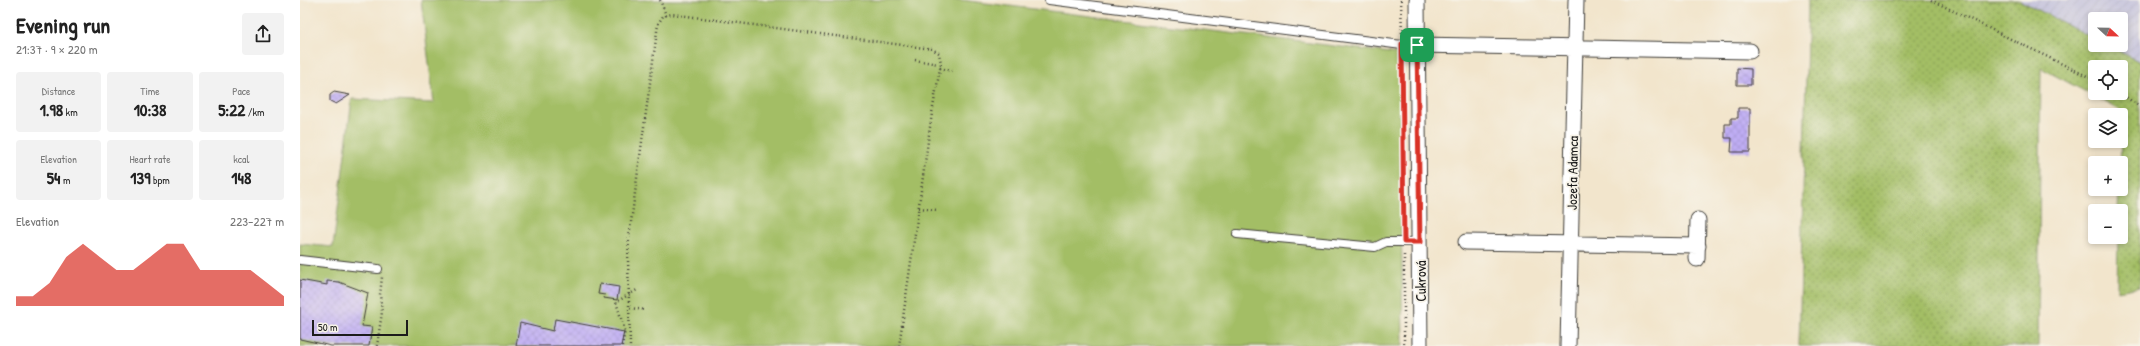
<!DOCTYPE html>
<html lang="en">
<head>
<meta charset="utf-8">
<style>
  body { margin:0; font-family:"Patrick Hand",sans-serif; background:#f2f2f2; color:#222; height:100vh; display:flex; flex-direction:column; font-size:15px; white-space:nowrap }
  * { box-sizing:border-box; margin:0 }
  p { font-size:13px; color:#767676 }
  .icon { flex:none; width:22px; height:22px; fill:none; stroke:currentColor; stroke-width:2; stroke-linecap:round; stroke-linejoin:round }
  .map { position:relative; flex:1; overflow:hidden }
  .details { display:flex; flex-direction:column; background:#fff; width:300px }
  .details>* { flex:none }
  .needle { width:26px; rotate:112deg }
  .fabs { position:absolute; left:1788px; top:12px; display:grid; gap:8px }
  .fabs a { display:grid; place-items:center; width:40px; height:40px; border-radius:4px; background:#fff; box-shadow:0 2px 6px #0003; font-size:20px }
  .scale { position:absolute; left:12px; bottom:10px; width:96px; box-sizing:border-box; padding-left:4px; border:2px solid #1c1c1c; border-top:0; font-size:11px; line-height:14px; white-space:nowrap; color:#1c1c1c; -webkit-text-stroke:3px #f7f3e8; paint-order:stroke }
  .pin { position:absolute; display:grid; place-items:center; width:34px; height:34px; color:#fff; margin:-17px; border-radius:8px; box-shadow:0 2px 6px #0006 }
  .round { display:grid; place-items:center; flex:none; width:42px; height:42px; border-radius:4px; background:#f2f2f2 }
  .headline { display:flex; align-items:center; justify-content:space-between; height:68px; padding:0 16px }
  h1 { font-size:22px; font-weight:700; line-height:30px }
  .metrics { display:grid; grid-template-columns:repeat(3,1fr); gap:6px; height:68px; padding:4px 16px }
  .metrics div { display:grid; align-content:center; border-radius:4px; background:#f2f2f2; text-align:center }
  .metrics b { font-size:17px; font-weight:700 }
  .metrics small { font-size:11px; font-weight:400 }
  .metrics p { font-size:11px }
  .chart { height:112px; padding:8px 16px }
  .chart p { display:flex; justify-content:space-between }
  .chart svg { width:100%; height:72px; margin-top:4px; fill:#d93025; opacity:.7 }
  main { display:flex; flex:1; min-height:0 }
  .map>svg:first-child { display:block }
</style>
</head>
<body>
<main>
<section class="details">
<div class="headline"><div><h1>Evening run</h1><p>21:37 · 9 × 220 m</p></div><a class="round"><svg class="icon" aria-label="share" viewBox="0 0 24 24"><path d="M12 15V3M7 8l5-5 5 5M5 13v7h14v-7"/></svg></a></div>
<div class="metrics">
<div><p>Distance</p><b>1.98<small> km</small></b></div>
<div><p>Time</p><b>10:38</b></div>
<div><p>Pace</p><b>5:22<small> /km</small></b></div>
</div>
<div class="metrics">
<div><p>Elevation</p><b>54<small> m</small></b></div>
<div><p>Heart rate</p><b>139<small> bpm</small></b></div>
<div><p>kcal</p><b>148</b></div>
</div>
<div class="chart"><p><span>Elevation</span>223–227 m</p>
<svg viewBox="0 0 160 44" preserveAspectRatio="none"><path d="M0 44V38L10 38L20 30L30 14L40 6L50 14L60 22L70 22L80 14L90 6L100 6L110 22L120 22L130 22L140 22L150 30L160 38V44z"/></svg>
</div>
</section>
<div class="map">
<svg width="1840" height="346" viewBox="0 0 1840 346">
  <defs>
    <pattern id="industrial-furrows" width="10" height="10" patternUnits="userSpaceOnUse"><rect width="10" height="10" fill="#c3c1dc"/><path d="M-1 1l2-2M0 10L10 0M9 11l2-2" fill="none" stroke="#a7a5bc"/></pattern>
    <pattern id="garden-dots" width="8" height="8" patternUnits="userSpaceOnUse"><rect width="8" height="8" fill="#a3be65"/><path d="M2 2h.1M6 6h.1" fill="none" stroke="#849a52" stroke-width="1.8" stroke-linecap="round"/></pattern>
    <pattern id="building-cross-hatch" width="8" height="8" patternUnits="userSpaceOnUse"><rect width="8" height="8" fill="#bfadf4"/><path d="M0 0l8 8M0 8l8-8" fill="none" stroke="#a494d1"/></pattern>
  </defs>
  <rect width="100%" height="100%" fill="#f7f3e8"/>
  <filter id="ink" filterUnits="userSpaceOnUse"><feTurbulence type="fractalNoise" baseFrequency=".025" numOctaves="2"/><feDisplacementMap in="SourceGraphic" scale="8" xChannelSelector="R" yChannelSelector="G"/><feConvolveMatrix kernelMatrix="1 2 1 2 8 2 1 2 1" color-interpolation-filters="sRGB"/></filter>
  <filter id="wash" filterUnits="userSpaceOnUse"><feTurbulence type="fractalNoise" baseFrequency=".012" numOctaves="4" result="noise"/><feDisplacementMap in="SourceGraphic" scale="16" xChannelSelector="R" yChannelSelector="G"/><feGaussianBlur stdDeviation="0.9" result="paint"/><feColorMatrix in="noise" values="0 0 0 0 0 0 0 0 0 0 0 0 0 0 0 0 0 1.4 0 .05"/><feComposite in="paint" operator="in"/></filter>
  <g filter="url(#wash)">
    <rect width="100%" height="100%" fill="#f2e5cc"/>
    <!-- industrial -->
    <path fill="url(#industrial-furrows)" d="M1719 0H1840V62L1807 45H1821V19H1795V39Z"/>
    <!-- park -->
    <path fill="#a3be65" stroke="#606d40" d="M121 0H661L1099 54 1103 346H0V244L33 247 52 99 134 103Z"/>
    <!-- garden -->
    <path fill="url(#garden-dots)" stroke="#606d40" fill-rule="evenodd" d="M1508 0H1719L1795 39V45H1807L1840 62V287L1817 291 1818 237H1821V211H1818L1819 189H1821L1820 110 1741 68 1738 346H1499ZM1795 67H1821V93H1795Z"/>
    <g id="blocks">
      <!-- building -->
      <path fill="url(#building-cross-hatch)" d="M1437 68 1451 69V85H1437Z
        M34 92 50 95 36 104 30 101V95Z
        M1438 108H1450V152H1431L1432 138H1425V124H1431V118H1438Z
        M0 280 27 285V281L39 282 68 293 62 326 72 327 69 346H31L0 339Z
        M300 284 319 287 317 300 304 298 305 295 298 294Z
        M255 319 324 332 321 346H216L220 323 253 331Z"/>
    </g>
  </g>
  <g filter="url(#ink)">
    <use href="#blocks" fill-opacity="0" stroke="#3c3a36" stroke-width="1"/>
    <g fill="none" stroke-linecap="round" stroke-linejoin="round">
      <defs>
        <path id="lane" d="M749 0 1102 45H1117
          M937 234 1075 247 1086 242H1120
          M0 260 78 269"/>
        <path id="street" d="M1117 0 1120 346
          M1117 45 1450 51
          M1166 242 1398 246
          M1397 259 1398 220
          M1268 346 1276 0"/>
      </defs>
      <!-- lane casing -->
      <use href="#lane" stroke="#3c3a36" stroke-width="10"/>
      <!-- street casing -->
      <use href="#street" stroke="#3c3a36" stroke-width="17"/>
      <!-- path -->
      <path stroke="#3c3a36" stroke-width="2.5" stroke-dasharray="1 3" stroke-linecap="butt" d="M360 0 367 18
        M1101 0 1102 36
        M1631 0 1795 80
        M1102 55 1104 218
        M615 60 638 64
        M640 68 652 71
        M1820 93 1840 107
        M619 208 637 210
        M1104 255V346
        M330 308 345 310
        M77 346 82 312 80 295 82 277
        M322 346 325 331 316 302 337 290
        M330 346 328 259 329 237 358 24 363 16 372 14 632 49 639 53 641 63 632 113 599 346"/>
      <!-- lane -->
      <use href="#lane" stroke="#fff" stroke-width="8"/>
      <!-- street -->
      <use href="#street" stroke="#fff" stroke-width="15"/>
    </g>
  </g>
  <g fill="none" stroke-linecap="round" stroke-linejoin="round" filter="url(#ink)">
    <defs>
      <path id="route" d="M1102 44 1117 45 1120 242H1104Z"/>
    </defs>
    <!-- route casing -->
    <use href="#route" stroke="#fff" stroke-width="8"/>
    <!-- route -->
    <use href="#route" stroke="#d93025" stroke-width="5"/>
  </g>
  <g text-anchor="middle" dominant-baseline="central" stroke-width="3.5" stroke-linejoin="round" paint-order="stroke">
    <!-- street labels -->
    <g font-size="14" fill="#1c1c1c" stroke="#f7f3e8">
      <text transform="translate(1272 173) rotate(-89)">Jozefa Adamca</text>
      <text transform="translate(1120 281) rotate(-90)">Cukrová</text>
    </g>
  </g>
</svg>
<div class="fabs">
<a><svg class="needle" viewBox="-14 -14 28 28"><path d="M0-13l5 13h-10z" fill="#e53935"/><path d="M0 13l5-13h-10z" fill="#767676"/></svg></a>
<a><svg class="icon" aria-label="locate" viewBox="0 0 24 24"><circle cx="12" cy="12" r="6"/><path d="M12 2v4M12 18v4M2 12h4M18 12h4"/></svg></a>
<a><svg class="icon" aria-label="layers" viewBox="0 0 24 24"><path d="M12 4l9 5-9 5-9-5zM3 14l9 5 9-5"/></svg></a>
<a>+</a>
<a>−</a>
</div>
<div class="scale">50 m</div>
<div class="pin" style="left:1117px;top:45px;background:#1e9e55"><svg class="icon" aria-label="arrive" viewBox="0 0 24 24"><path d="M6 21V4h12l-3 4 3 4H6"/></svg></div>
</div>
</main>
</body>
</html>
